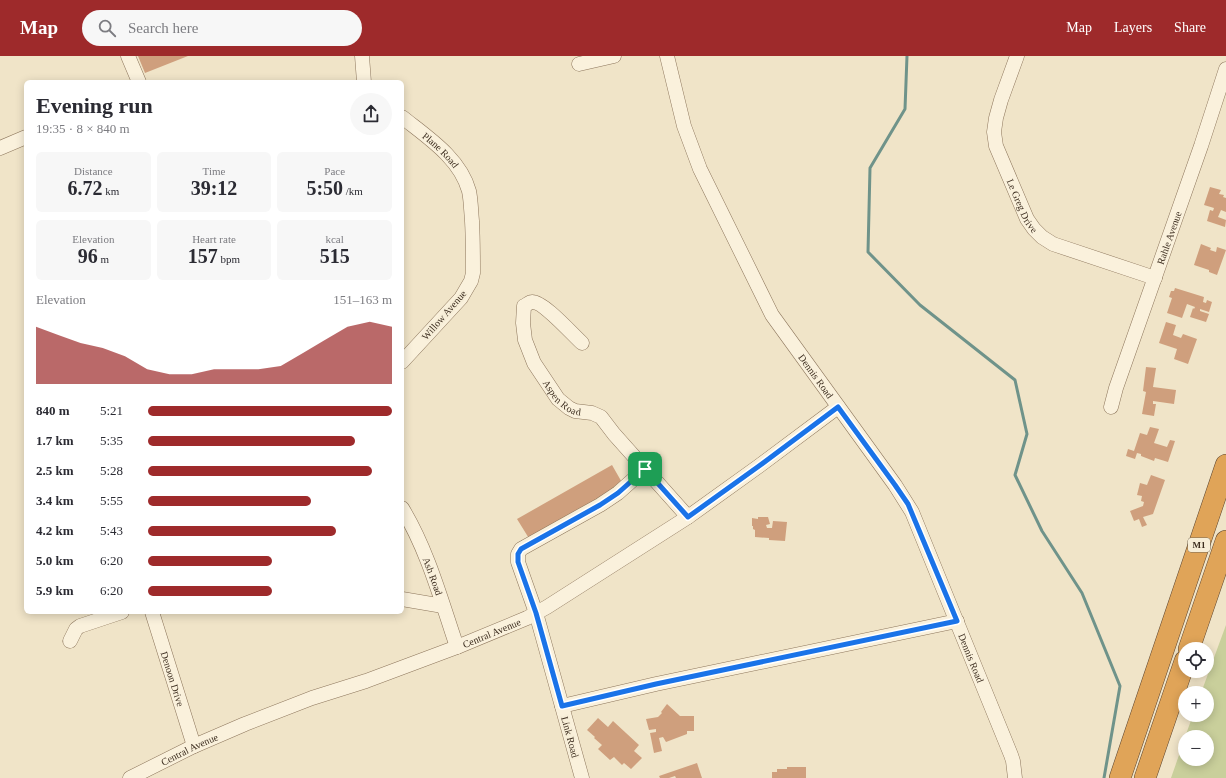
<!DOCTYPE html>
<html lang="en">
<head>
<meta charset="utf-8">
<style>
  body { margin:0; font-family:"Times New Roman",serif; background:#f7f7f7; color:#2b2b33; height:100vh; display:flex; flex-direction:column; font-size:15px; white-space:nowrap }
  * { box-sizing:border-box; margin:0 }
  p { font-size:13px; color:#7c7c81 }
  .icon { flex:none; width:22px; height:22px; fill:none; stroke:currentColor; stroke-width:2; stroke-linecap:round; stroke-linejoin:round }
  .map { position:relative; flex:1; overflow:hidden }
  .details { position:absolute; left:24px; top:24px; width:380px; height:534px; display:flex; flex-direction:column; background:#fff; border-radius:6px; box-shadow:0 2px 10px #0003 }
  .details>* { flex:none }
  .tools { position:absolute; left:1178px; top:586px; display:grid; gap:8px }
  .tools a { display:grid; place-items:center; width:36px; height:36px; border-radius:50%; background:#fff; box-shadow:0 2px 10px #0003; font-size:20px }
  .pin { position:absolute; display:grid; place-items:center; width:34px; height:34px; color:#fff; margin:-17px; border-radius:8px; box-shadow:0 2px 6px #0006 }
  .round { display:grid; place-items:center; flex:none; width:42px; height:42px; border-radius:21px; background:#f7f7f7 }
  .head { display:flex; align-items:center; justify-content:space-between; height:68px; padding:0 12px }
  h1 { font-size:22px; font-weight:700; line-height:30px }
  .metrics { display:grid; grid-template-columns:repeat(3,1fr); gap:6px; height:68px; padding:4px 12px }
  .metrics div { display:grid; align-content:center; border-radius:6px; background:#f7f7f7; text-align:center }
  .metrics b { font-size:20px; font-weight:700 }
  .metrics small { font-size:11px; font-weight:400 }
  .metrics p { font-size:11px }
  .chart { height:112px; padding:8px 12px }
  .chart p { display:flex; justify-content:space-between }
  .chart svg { width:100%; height:72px; margin-top:4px; fill:#9e2a2b; opacity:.7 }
  ul { padding:0 12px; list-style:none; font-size:13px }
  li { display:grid; grid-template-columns:64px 48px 1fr; align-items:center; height:30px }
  li i { height:10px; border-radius:5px; background:#9e2a2b }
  header { display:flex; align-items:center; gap:24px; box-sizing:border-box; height:56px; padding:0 20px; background:#9e2a2b; color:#fff }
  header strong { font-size:19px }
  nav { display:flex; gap:22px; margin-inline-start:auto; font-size:14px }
  .search { width:280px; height:36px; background:#f7f7f7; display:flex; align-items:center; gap:10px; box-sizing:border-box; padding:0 14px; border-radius:22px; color:#7c7c81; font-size:15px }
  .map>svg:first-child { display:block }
</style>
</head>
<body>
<header>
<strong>Map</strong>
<div class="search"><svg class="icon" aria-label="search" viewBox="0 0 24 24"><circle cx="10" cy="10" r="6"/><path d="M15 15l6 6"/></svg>Search here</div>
<nav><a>Map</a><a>Layers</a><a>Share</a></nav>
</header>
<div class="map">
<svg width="1226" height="722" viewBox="0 0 1226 722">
  <rect width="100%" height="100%" fill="#f0e4c8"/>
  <!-- green -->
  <path fill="#c9cf9b" d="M1226 569V722H1171L1185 682V703H1207V681H1185L1193 659H1207V637H1201Z"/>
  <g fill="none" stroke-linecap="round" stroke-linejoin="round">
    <!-- stream -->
    <path stroke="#6f938a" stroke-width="3" d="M907 0 905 53 870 112 868 196 920 249 1015 324 1027 378 1015 419 1042 475 1082 537 1120 630 1104 722"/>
  </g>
  <!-- building -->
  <path fill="#cf9f7d" d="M138 0H188L145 17Z
    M1210 131 1221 134 1219 138 1224 139 1223 141 1226 142V156L1221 154 1218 161 1226 164 1225 171 1207 165 1210 154 1213 155 1214 152 1204 149Z
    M1201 188 1211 192 1210 194 1216 196 1217 191 1226 194 1217 219 1209 216V214L1194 209Z
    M1175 232 1204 241 1203 246 1206 247 1207 244 1212 246 1209 256 1200 253V255L1209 258 1206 266 1190 261 1193 252 1194 253 1195 251 1187 248 1182 262 1167 257 1172 242 1169 241 1171 235H1174Z
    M1166 266 1176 269 1173 279 1181 282 1183 278 1197 283 1188 308 1174 303 1177 293 1159 287Z
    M1146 311 1156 312 1153 331 1176 334 1174 348 1153 345V348H1156L1154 360 1142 358 1146 336 1143 335Z
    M1150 371 1159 373 1154 387 1167 391 1170 384 1175 385 1168 406 1155 402 1154 405 1141 400V398L1137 397 1135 403 1126 400 1128 393 1134 395 1140 377 1147 379Z
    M612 409 624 430 530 484 517 463Z
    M1151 419 1165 424 1153 458 1143 461 1147 469 1142 471 1139 463 1134 465 1130 455 1143 450 1144 446 1141 445 1142 440 1137 439 1140 427 1147 429Z
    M758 461H768L770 468 766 469 767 472H772L773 465 787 466 785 485 769 484V482L755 481V474L753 473V470H752V462L758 463Z
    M667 648 680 660H694V675H687V678L666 686 663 681 659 682 662 695 654 697 650 677 656 676V673L649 674 646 663 658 661 662 657 661 656Z
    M598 662 608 671 613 665 639 689 634 695 642 702 631 713 624 707 622 709 614 701 610 704 598 693 602 689 594 682 595 681 587 674Z
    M697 707 702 722H676L675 720 669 722H660L659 720Z
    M787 711H806V722H772V716H777V713H787Z"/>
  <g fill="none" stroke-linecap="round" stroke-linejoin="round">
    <defs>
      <g id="minor">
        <path d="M128 0 139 26"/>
        <path d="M362 0 364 26"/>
        <path id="s1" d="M667 0 684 70 700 113 772 259 895 429 912 456 1011 699 1013 705 1015 722"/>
        <path id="s2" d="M1017 0 1001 44 996 62 994 76 996 90 1027 163 1034 173 1042 181 1053 188 1155 222"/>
        <path d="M579 8 614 0"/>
        <path id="s3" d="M402 61C427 81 460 102 469 135 471 144 471 155 472 165 473 182 473 200 473 217L471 225 461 242 402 306"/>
        <path d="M0 92 26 81"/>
        <path id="s4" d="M582 287C573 279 543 245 532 246 529 246 527 249 524 250L523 267 525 284 534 307 558 343 569 352 575 355 592 357 601 361 614 378 688 461"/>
        <path id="s5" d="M1111 351 1116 332 1201 90 1226 13"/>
        <path id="s6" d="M402 452C428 495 441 544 457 591"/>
        <path d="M402 543 443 550"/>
        <path id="s7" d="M152 556 194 690"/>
        <path d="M70 585 76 573 80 570 122 556"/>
        <path d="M562 650 656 628 957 565"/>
        <path id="s8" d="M130 722 194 690 245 668 312 642 366 625 457 591 527 562 547 551 688 461 759 410 838 351"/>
        <path d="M582 722 536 557 518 506V498L521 493 600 449 618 437 645 413"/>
      </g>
      <path id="highway" d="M1189 593 1226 485
        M1120 722 1226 409
        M1145 722 1185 605"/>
    </defs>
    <!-- minor casing -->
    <use href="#minor" stroke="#8d765c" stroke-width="15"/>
    <!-- highway casing -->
    <use href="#highway" stroke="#5b4430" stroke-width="22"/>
    <!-- minor -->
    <use href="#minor" stroke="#faf1dc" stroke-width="14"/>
    <!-- highway -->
    <use href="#highway" stroke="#e0a458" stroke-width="21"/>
  </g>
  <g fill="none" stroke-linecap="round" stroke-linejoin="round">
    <defs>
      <path id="route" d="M838 351 895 429 908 448 957 565 656 628 562 650 536 557 518 506V498L521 493 600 449 618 437 645 413 688 461 759 410Z"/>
    </defs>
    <!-- route casing -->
    <use href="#route" stroke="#fff" stroke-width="8"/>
    <!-- route -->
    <use href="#route" stroke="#1a73e8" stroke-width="5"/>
  </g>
  <g text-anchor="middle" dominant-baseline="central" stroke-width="4" stroke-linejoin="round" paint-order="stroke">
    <!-- shield labels -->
    <rect fill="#f7eed8" stroke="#756857" stroke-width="1" x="1188" y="482" width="22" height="14" rx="3"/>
    <g font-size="9" font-weight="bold" fill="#3d2e20">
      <text x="1199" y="489">M1</text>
    </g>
    <!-- street labels -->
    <g font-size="10" fill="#3d2e20" stroke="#f7eed8">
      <text stroke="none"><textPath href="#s3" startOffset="51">Plane Road</textPath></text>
      <text stroke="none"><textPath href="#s2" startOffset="159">Le Greg Drive</textPath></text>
      <text stroke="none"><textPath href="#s5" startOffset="179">Rahle Avenue</textPath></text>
      <text transform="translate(444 259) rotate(-49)">Willow Avenue</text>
      <text stroke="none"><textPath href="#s1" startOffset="356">Dennis Road</textPath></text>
      <text stroke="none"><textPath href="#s4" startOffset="179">Aspen Road</textPath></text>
      <text stroke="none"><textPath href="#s6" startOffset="75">Ash Road</textPath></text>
      <text stroke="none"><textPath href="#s8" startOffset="390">Central Avenue</textPath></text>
      <text stroke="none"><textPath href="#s1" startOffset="680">Dennis Road</textPath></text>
      <text stroke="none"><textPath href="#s7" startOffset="70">Denoon Drive</textPath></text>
      <text transform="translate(570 681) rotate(75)">Link Road</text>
      <text stroke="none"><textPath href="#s8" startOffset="66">Central Avenue</textPath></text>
    </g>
  </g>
</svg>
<div class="tools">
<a><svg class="icon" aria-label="locate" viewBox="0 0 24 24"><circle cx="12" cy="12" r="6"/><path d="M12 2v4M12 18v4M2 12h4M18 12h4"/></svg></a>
<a>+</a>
<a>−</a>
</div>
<div class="pin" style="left:645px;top:413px;background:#1e9e55"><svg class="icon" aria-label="arrive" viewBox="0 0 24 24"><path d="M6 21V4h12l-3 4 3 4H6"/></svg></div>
<section class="details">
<div class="head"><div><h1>Evening run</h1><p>19:35 · 8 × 840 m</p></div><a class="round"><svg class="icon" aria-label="share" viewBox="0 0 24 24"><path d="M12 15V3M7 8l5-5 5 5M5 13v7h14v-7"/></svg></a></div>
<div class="metrics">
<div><p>Distance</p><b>6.72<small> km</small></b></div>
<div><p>Time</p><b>39:12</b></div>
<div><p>Pace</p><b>5:50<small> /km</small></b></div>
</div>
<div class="metrics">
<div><p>Elevation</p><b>96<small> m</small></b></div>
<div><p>Heart rate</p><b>157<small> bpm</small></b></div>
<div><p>kcal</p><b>515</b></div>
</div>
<div class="chart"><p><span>Elevation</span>151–163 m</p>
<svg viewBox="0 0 160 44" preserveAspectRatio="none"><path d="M0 44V9L10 14L20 19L30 22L40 27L50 35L60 38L70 38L80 35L90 35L100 35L110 33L120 25L130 17L140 9L150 6L160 9V44z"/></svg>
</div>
<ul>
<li><b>840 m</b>5:21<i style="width:100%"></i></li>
<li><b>1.7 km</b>5:35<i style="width:85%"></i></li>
<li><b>2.5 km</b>5:28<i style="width:92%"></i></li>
<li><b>3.4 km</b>5:55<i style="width:67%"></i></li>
<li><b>4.2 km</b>5:43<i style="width:77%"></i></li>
<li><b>5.0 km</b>6:20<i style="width:51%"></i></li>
<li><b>5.9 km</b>6:20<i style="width:51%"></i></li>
</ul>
</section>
</div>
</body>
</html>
